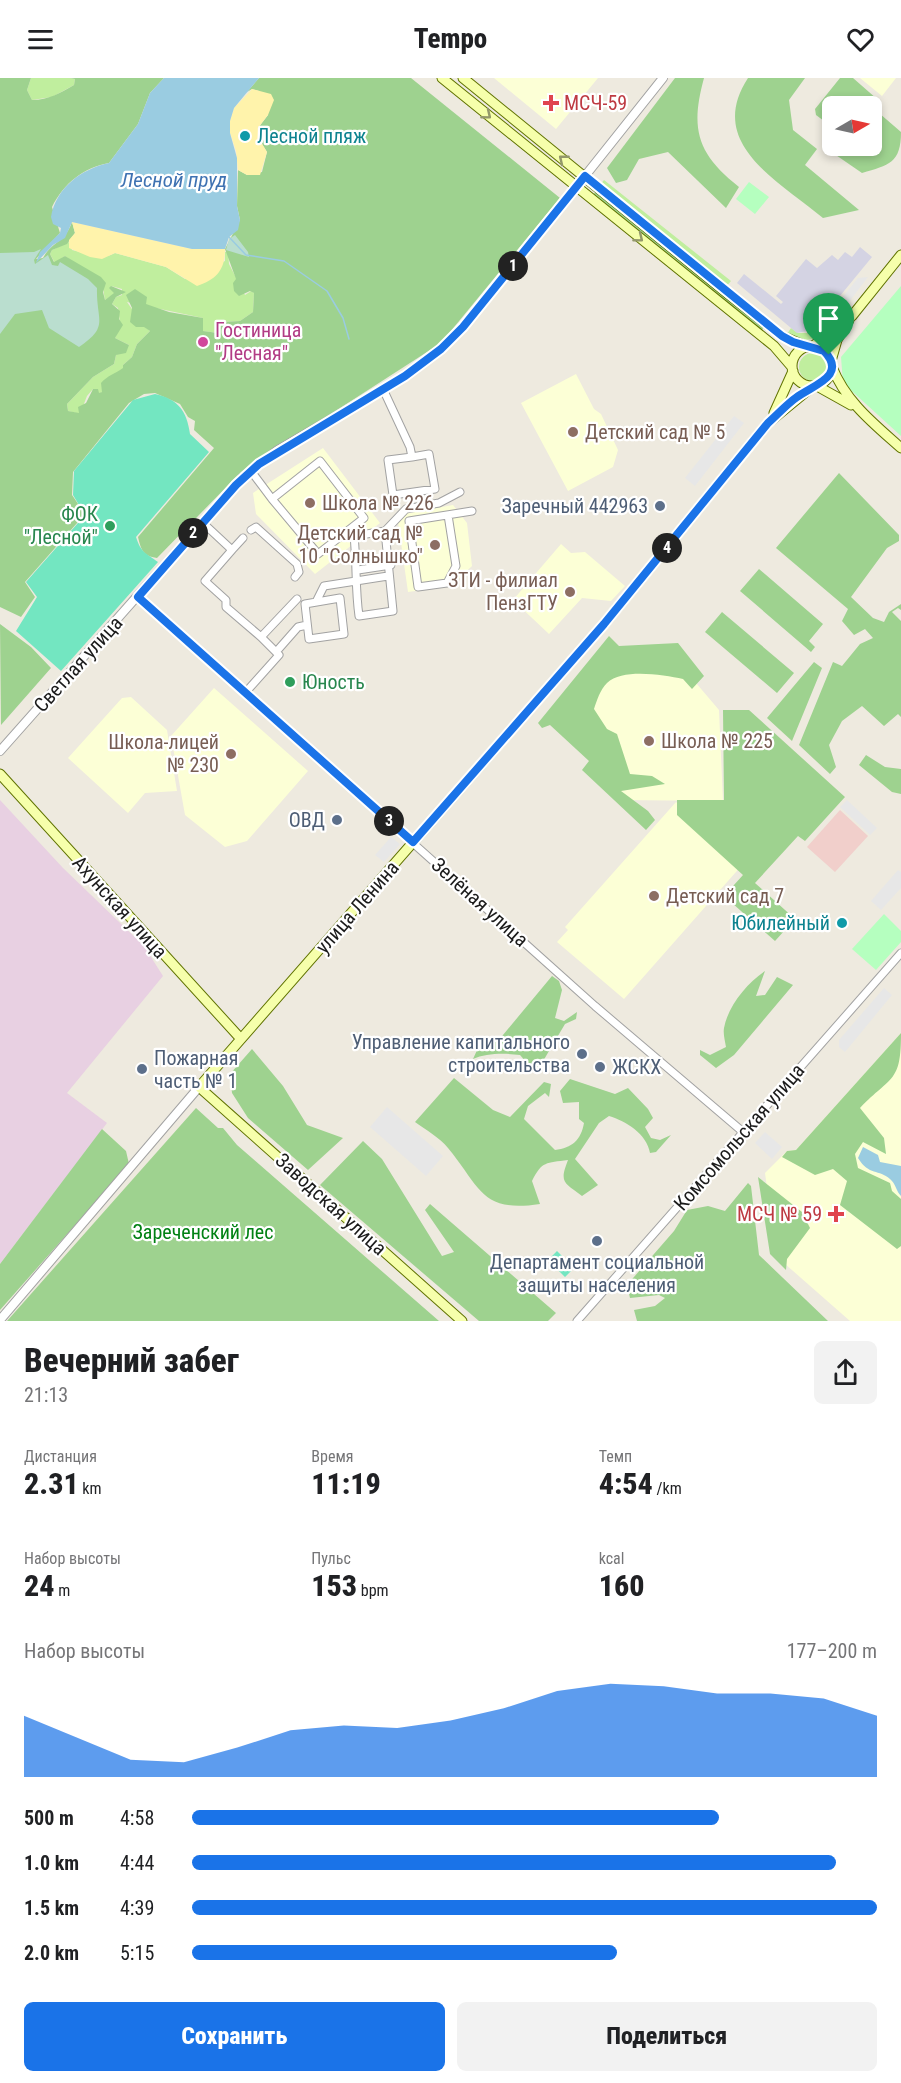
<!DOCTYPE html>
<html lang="ru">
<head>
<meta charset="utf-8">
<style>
  body { margin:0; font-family:"Roboto Condensed",sans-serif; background:#f2f2f2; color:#202124; height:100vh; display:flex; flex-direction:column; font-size:22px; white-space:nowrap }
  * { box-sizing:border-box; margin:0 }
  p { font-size:20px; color:#757577 }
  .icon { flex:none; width:33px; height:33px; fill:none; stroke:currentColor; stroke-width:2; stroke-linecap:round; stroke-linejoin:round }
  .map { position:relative; height:1243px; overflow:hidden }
  .panel { display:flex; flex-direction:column; background:#fff; flex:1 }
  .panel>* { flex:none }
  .needle { width:39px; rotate:81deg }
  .buttons { position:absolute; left:822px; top:18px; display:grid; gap:12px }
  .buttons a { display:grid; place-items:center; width:60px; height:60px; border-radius:9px; background:#fff; box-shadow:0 3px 9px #0003; font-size:30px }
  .pin { position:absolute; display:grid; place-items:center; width:51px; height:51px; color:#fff; margin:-62px -26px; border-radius:50% 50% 50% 0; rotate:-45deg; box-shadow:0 0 6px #0007 }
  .pin .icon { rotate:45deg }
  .km { position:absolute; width:30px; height:30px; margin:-15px; border-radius:50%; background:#222; color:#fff; font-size:16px; line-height:30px; text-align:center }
  .round { display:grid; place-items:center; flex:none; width:63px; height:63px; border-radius:9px; background:#f2f2f2 }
  .head { display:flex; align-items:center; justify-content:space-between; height:102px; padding:0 24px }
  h1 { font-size:33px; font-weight:800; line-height:45px }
  .figures { display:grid; grid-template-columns:repeat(3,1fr); gap:9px; height:102px; padding:6px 24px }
  .figures div { display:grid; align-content:center }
  .figures b { font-size:30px; font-weight:800 }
  .figures small { font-size:16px; font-weight:400 }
  .figures p { font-size:16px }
  .chart { height:168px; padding:12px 24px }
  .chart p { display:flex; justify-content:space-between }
  .chart svg { width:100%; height:108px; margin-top:6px; fill:#1a73e8; opacity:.7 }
  .cta { display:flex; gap:12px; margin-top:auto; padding:12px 24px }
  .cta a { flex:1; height:69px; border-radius:9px; background:#1a73e8; color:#fff; font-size:24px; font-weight:800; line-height:69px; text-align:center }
  .cta a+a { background:#f2f2f2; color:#202124 }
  ul { padding:0 24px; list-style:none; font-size:20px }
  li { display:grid; grid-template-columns:96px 72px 1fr; align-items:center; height:45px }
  li i { height:15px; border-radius:8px; background:#1a73e8 }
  header { display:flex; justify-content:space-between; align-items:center; height:78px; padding:0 24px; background:#fff; font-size:27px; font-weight:800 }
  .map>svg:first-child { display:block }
</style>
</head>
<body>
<header><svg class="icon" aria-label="menu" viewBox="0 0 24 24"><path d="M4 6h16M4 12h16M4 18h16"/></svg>Tempo<svg class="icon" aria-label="heart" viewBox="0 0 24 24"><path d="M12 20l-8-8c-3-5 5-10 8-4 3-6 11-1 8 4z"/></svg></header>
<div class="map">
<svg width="901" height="1243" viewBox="0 0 901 1243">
  <rect width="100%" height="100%" fill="#eeeadf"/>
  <!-- commercial -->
  <path fill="#f1cfcb" d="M840 732 868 758 835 794 807 769Z"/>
  <!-- industrial -->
  <path fill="#e8d0e2" d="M0 722 63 790 144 868 163 898 67 1015 107 1045 0 1186Z"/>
  <!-- education -->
  <path fill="#fcffd6" d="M494 0H598L556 51Z
    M860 0H896L882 18Z
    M576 296 594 331 601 336 618 372 613 389 568 413 521 325Z
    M323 370 380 445 315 496 256 436 253 415Z
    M453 427 467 445 472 488 451 508 408 514 397 437Z
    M561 466 571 475 585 474 625 508 611 523 582 520 549 556 513 522Z
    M603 582 679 585 719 632 723 723 619 722 600 686 554 640Z
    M214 610 308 693 247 763 225 769 185 737 171 658Z
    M131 619 167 652 177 713 145 715 128 735 68 680 122 620Z
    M676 724 743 786 624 921 557 864 568 852 565 849Z
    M901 955V1243H850L776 1178 765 1095 787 1073 796 1072Z"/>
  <!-- grass -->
  <path fill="#c0ee9e" d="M31 0H70L75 1 74 7 52 19 32 22 27 12Z
    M604 102 731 203 725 210 599 108Z
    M69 164 72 172C87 175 100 183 115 175L166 189 185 201 225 183V174H228L229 186 245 217 251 213 254 215 253 234 240 243 222 244 219 255 202 253 203 240 127 224 144 248 150 253 137 266 132 279 123 287 124 290 102 314 99 316 93 311 87 318 80 336 68 333 67 326 93 299 114 286 116 277 129 267 115 260 120 245 118 230 112 226 116 219 122 217V211L111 208 115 215 105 222 103 210 69 181 65 178 55 185 50 176 52 172Z
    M825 242 834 250C817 262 807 266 787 256L791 250 798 255H815Z
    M799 289a14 14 0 1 1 28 0a14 14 0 1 1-28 0Z"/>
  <!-- forest -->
  <path fill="#9ed28f" d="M0 0H31L27 12 32 22C49 22 60 15 74 7L75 1 70 0H164L150 15 138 46 109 85C83 90 64 105 52 129L60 155 36 181 43 180C52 163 64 166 72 144L75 155 67 166 52 172 50 176 54 184 65 178 101 199 106 205 103 214 105 222 114 215 109 210 111 208 126 214 116 219 112 226 120 233 119 241 123 247 115 260 129 267 126 275 116 277 114 286 93 299 67 326 68 333 79 335 78 329 86 325 93 311H98L99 315 102 314 101 305C108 297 115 296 123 290V287L132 279 137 266 150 253 144 249H136L130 244 132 230 126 217 135 211 147 219 146 226 169 234 203 240V253L218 255 222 244 240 243 253 234 254 215 250 213 239 218 234 213 233 205 236 201 225 171 240 142 237 128 238 92 247 97 262 94 267 74 259 61 258 50 268 37 259 13 252 11 247 14 259 0H411L560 120 441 265 241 394 157 480C143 478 141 472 138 459L214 370 194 352 195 343 188 339 180 326 155 315 144 316 129 325 73 394 72 417 85 436 25 504 35 519 21 539 0 529Z
    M675 0H704C690 51 697 76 739 109L726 130 668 74 639 81 627 102 616 105 607 90Z
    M748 0H805L789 22 793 52 817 71 805 87 859 132 823 140C779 103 705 66 748 0Z
    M840 0H853L877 21 871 28H832V49L816 37 815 31Z
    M872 29 901 54C901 85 889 87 862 95L830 73 835 68H872Z
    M596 113 764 249 761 253 593 117Z
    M839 395 899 457V463L887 470 851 519 873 540 884 544 889 534 901 526V532L898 530 892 534 901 543V639L898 636 884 648 862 628 842 643 829 667 836 689 830 696 799 667 833 584 842 588 860 566 873 560 865 551 854 557 842 543 848 531 776 470Z
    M759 491 823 546 809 563 815 569 811 574 740 513Z
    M722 534 794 595 777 615 705 554Z
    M0 546 31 569 51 590 1 647Z
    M609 558 619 568 678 565 704 598 692 611 683 601C663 597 623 590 607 605 600 612 597 622 594 631L607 651 617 656 630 696 652 698 665 706 621 713 648 733 655 742 646 752 582 692 589 683 550 647 542 650 538 645Z
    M814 584 822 590 792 663 767 640Z
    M723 632H749L845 719 805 763 798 758 755 805 795 841 775 863 724 818 743 797 677 737V722H724Z
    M866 677 885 689 901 691V716L892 714 859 687Z
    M765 893 756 918 765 917 777 899 793 907 734 977 716 990 700 977V972L710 977 726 969C725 963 723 956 724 950 728 928 747 905 765 893Z
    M552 898 559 903 562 912 555 940 564 943 577 934 576 941 565 946 536 995 520 977C505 975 486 975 473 981L478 970 498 963Z
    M901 955C901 1005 892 997 860 1030L884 1060 886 1076 863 1064 855 1076 858 1090 890 1105 892 1113 901 1121V1168L897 1171 840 1127 847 1103 833 1091 815 1097 782 1079 787 1073 796 1072Z
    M252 971 283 1008 307 1047 343 1060 308 1092 248 1040 232 1015 230 996Z
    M454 1000 493 1032 510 1039 544 1004 551 1006 549 1019 545 1015 528 1028 524 1041 555 1072C572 1070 581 1062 584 1045L579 1041V1024L563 1025 560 1013 570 1001 615 1016 628 1010 648 1031 653 1040 645 1049 651 1060 660 1062 671 1057 656 1074 650 1075C647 1056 626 1043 609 1038L599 1045 575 1081 598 1107 582 1118C564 1104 559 1105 568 1082 546 1085 542 1083 532 1103L540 1126C481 1135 481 1110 448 1070 440 1060 426 1052 415 1044Z
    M196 1030 218 1050H223L237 1067 439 1243H7Z
    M102 1051 126 1073 129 1086 0 1232V1186Z
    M363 1063 382 1081 442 1178 454 1174 425 1132 430 1126 556 1235 548 1243H479L320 1107Z
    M758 1099 802 1134 810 1150 787 1181 786 1192 770 1176Z
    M748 1105 751 1108 759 1177 828 1243H637L634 1232 655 1228 665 1220 659 1217 630 1220 627 1207 674 1153 687 1132 708 1128 725 1133Z"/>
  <!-- wetland -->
  <path fill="#badecf" d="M235 157 248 174 249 179 226 172 229 161Z
    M41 171 34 182 35 186 48 177 52 187 58 188 60 184 88 201 97 210C96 243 110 248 79 269L49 250 42 232 15 236 0 256V175L34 174Z"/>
  <!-- sand -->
  <path fill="#fff3ab" d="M252 11 271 16 274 22 268 37 258 50 259 61 267 74 260 97H247L238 92 236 73 230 55V43L234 30Z
    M72 144 192 171H225C225 192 217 201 197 208L166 189 115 175 102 181 90 179 69 170V162L75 155Z"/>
  <!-- park -->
  <path fill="#b5ffbf" d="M749 104 769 119 755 136 736 121Z
    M901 208V358L843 305 841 279Z
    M884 836 901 853V864L876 892 852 871Z"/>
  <!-- pitch -->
  <path fill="#73e6c1" d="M155 316C178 321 187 333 190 356L209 374 136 459C141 475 146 475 158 484L61 593 16 553 37 519 26 504 85 437 73 417 74 393 133 322Z
    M557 1173 574 1190 565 1199 548 1182Z"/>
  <!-- parking -->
  <path fill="#e7e7e7" d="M868 199 839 237 837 226 858 200Z
    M734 338 744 345 695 408 685 400Z
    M847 722 877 750 870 757 840 729Z
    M391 759 400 766 384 784 375 777Z
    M898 792 901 794V810L881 832 871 823Z
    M884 910 892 917 845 974 839 969V962Z
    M387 1029 443 1078 426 1098 370 1049Z
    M765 1054 782 1069 772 1081 755 1065Z"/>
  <!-- plaza -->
  <path fill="#d4d3e3" d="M860 169 872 179 812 252 797 255 737 205 744 196 781 226 783 224 776 218 806 181 817 190 832 177 838 182 845 174 852 179Z"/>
  <!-- water -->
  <path fill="#9acce1" d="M164 0H259L234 30 230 43V55L237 80V128L240 142 238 152 229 159 225 171H192L72 144 65 160 53 167 36 185 40 174 60 155 61 150 53 146 51 139C56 110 81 91 109 85L138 46 150 15Z
    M863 1069 878 1077 880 1084 901 1088V1118C896 1113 896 1106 890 1101 879 1091 869 1098 858 1080Z"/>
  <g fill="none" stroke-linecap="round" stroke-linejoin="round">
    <!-- stream -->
    <path stroke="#9acce1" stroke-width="1.5" d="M229 159 246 177 284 183 327 213 343 240 349 261"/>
    <defs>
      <path id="minor" d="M383 311 410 369 412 379 429 376 435 411 393 417 388 382 412 379
        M251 393 272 421 320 383 364 440 318 476 272 421
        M448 437 456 488 447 505 418 509 409 443 472 433
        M202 444 232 472 205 503 226 522V529L261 559 297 521
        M251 452 256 449 297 486 299 494 295 499
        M385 453 393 533 359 538C355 510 357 486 354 458L385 453 406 431 439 425 460 414
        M232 472 243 460
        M358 492 391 487
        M138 519 595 928 743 1054
        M340 520 344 556 309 561 305 526Z
        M316 524 324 508 388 498
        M276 574 298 549 307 547
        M245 615 279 577 261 559
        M577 1243 901 875"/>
      <path id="tertiary" d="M585 98 663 0
        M0 673 242 400 278 372 405 298 441 271 463 249 576 110
        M0 1242 199 1009"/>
      <path id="secondary" d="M442 0 774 268 792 289
        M463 0 727 215 782 258 808 269
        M813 268 852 238 901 177
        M792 288a20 20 0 1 1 40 0a20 20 0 1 1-40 0Z
        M831 283 837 262 849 242
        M832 289C846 324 873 345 901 370
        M817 308 851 327
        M774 335 793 293
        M0 696 241 961
        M462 1243 199 1009 604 546 768 345 813 308"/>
    </defs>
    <!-- minor casing -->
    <use href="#minor" stroke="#a2a2a2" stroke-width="9"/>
    <!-- tertiary casing -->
    <use href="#tertiary" stroke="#a2a2a2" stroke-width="10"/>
    <!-- secondary casing -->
    <use href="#secondary" stroke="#607300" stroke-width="11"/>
    <!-- minor -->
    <use href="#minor" stroke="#fff" stroke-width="7"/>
    <!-- tertiary -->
    <use href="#tertiary" stroke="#fff" stroke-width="8"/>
    <!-- secondary -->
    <use href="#secondary" stroke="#f6ffab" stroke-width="9"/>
  </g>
  <!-- one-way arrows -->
  <defs><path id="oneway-chevron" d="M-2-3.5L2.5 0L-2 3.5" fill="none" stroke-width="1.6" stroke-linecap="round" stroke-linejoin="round" transform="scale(1.5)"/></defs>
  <g stroke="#93986a">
    <use href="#oneway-chevron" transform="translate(487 37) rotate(39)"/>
    <use href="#oneway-chevron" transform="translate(563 81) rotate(-141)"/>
    <use href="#oneway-chevron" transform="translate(639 160) rotate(39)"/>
  </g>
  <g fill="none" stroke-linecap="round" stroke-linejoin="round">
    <defs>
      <path id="route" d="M585 98 782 258 793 264 824 273C848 298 813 307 797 319 787 326 778 336 768 345L604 546 413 764 138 519 236 407 259 386 405 298 441 271 463 249Z"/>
    </defs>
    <!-- route casing -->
    <use href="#route" stroke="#fff" stroke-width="12"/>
    <!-- route -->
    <use href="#route" stroke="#1a73e8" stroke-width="8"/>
  </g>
  <!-- markers -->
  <g fill="#e0444e" stroke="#fff" stroke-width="2">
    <path d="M548 16h6v6h6v6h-6v6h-6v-6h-6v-6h6z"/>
    <path d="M833 1127h6v6h6v6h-6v6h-6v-6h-6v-6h6z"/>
  </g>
  <g fill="#0f9aa8" stroke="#fff" stroke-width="2">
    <circle cx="245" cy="58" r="6"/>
    <circle cx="842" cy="845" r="6"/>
  </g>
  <circle fill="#d1479c" stroke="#fff" stroke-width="2" cx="203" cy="264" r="6"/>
  <g fill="#8d6e63" stroke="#fff" stroke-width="2">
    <circle cx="573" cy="354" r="6"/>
    <circle cx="310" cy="425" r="6"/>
    <circle cx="435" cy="467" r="6"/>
    <circle cx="570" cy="514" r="6"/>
    <circle cx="649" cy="663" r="6"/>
    <circle cx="231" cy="676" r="6"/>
    <circle cx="654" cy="818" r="6"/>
  </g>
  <g fill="#5c6f8a" stroke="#fff" stroke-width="2">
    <circle cx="660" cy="428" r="6"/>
    <circle cx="337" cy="742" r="6"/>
    <circle cx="582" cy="976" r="6"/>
    <circle cx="600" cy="989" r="6"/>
    <circle cx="142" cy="991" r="6"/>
    <circle cx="597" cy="1163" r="6"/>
  </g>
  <g fill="#2e9e5b" stroke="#fff" stroke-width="2">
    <circle cx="110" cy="448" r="6"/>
    <circle cx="290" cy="604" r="6"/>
  </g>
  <g text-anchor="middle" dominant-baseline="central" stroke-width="4.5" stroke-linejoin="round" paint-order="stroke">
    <!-- health labels -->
    <g font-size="20" fill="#be3a42" stroke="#fff" text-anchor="start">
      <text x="564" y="25">МСЧ-59</text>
      <text x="822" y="1136" text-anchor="end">МСЧ № 59</text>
    </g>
    <!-- culture labels -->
    <g font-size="20" fill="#0d838f" stroke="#fff" text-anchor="start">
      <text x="257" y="58">Лесной пляж</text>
      <text x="830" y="845" text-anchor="end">Юбилейный</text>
    </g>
    <!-- hotel labels -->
    <g font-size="20" fill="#b23c85" stroke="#fff" text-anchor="start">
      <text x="215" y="252">Гостиница<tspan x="215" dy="23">"Лесная"</tspan></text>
    </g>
    <!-- education labels -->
    <g font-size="20" fill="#785e54" stroke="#fff" text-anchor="start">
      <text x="585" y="354">Детский сад № 5</text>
      <text x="322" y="425">Школа № 226</text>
      <text x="423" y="455" text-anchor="end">Детский сад №<tspan x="423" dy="23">10 "Солнышко"</tspan></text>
      <text x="558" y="502" text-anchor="end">ЗТИ - филиал<tspan x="558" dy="23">ПензГТУ</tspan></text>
      <text x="661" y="663">Школа № 225</text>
      <text x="219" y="664" text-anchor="end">Школа-лицей<tspan x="219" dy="23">№ 230</tspan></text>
      <text x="666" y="818">Детский сад 7</text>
    </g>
    <!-- service labels -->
    <g font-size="20" fill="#4e5e75" stroke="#fff" text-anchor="end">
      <text x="648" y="428">Заречный 442963</text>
      <text x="325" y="742">ОВД</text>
      <text x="570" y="964">Управление капитального<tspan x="570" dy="23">строительства</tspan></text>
      <text x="154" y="980" text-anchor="start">Пожарная<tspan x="154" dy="23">часть № 1</tspan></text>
      <text x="612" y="989" text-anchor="start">ЖСКХ</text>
      <text x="597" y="1184" text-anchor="middle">Департамент социальной<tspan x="597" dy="23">защиты населения</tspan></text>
    </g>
    <!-- leisure labels -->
    <g font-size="20" fill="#27864d" stroke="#fff" text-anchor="end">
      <text x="98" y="436">ФОК<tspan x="98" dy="23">"Лесной"</tspan></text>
      <text x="302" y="604" text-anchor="start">Юность</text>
    </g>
    <!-- street labels -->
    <g font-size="20" fill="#1b1b1b" stroke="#fff">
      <text transform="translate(78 586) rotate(-48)">Светлая улица</text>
      <text transform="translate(480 824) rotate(42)">Зелёная улица</text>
      <text transform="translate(120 829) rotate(48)">Ахунская улица</text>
      <text transform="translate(357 829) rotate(-49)">улица Ленина</text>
      <text transform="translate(739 1059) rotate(-49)">Комсомольская улица</text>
      <text transform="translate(331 1126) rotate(42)">Заводская улица</text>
    </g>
    <!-- park labels -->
    <g font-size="20" fill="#018113" stroke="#fff">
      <text x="203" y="1154">Зареченский лес</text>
    </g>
    <!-- water labels -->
    <g font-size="21" font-style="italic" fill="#3f72b2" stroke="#fff">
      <text x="174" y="102">Лесной пруд</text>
    </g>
  </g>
</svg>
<div class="buttons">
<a><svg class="needle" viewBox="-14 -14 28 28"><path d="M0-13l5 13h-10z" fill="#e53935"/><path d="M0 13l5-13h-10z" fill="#757577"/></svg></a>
</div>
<div class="pin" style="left:829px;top:277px;background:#1e9e55"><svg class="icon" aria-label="arrive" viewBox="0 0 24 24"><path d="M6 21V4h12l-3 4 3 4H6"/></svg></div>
<b class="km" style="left:513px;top:188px">1</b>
<b class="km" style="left:193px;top:455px">2</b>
<b class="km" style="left:389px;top:743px">3</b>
<b class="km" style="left:667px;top:470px">4</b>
</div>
<section class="panel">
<div class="head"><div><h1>Вечерний забег</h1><p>21:13</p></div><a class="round"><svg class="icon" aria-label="share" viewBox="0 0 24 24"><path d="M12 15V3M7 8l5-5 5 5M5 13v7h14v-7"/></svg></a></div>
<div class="figures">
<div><p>Дистанция</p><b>2.31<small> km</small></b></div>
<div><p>Время</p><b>11:19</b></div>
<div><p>Темп</p><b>4:54<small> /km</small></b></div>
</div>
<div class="figures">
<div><p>Набор высоты</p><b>24<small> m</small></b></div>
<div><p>Пульс</p><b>153<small> bpm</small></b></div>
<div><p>kcal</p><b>160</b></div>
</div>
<div class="chart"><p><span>Набор высоты</span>177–200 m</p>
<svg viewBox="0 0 160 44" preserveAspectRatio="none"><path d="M0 44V19L10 28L20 37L30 38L40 32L50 25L60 23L70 24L80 21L90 16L100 9L110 6L120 7L130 10L140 10L150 12L160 19V44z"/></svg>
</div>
<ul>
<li><b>500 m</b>4:58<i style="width:77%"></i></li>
<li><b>1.0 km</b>4:44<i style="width:94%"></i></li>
<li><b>1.5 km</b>4:39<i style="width:100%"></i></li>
<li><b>2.0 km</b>5:15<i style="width:62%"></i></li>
</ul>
<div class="cta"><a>Сохранить</a><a>Поделиться</a></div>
</section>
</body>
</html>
